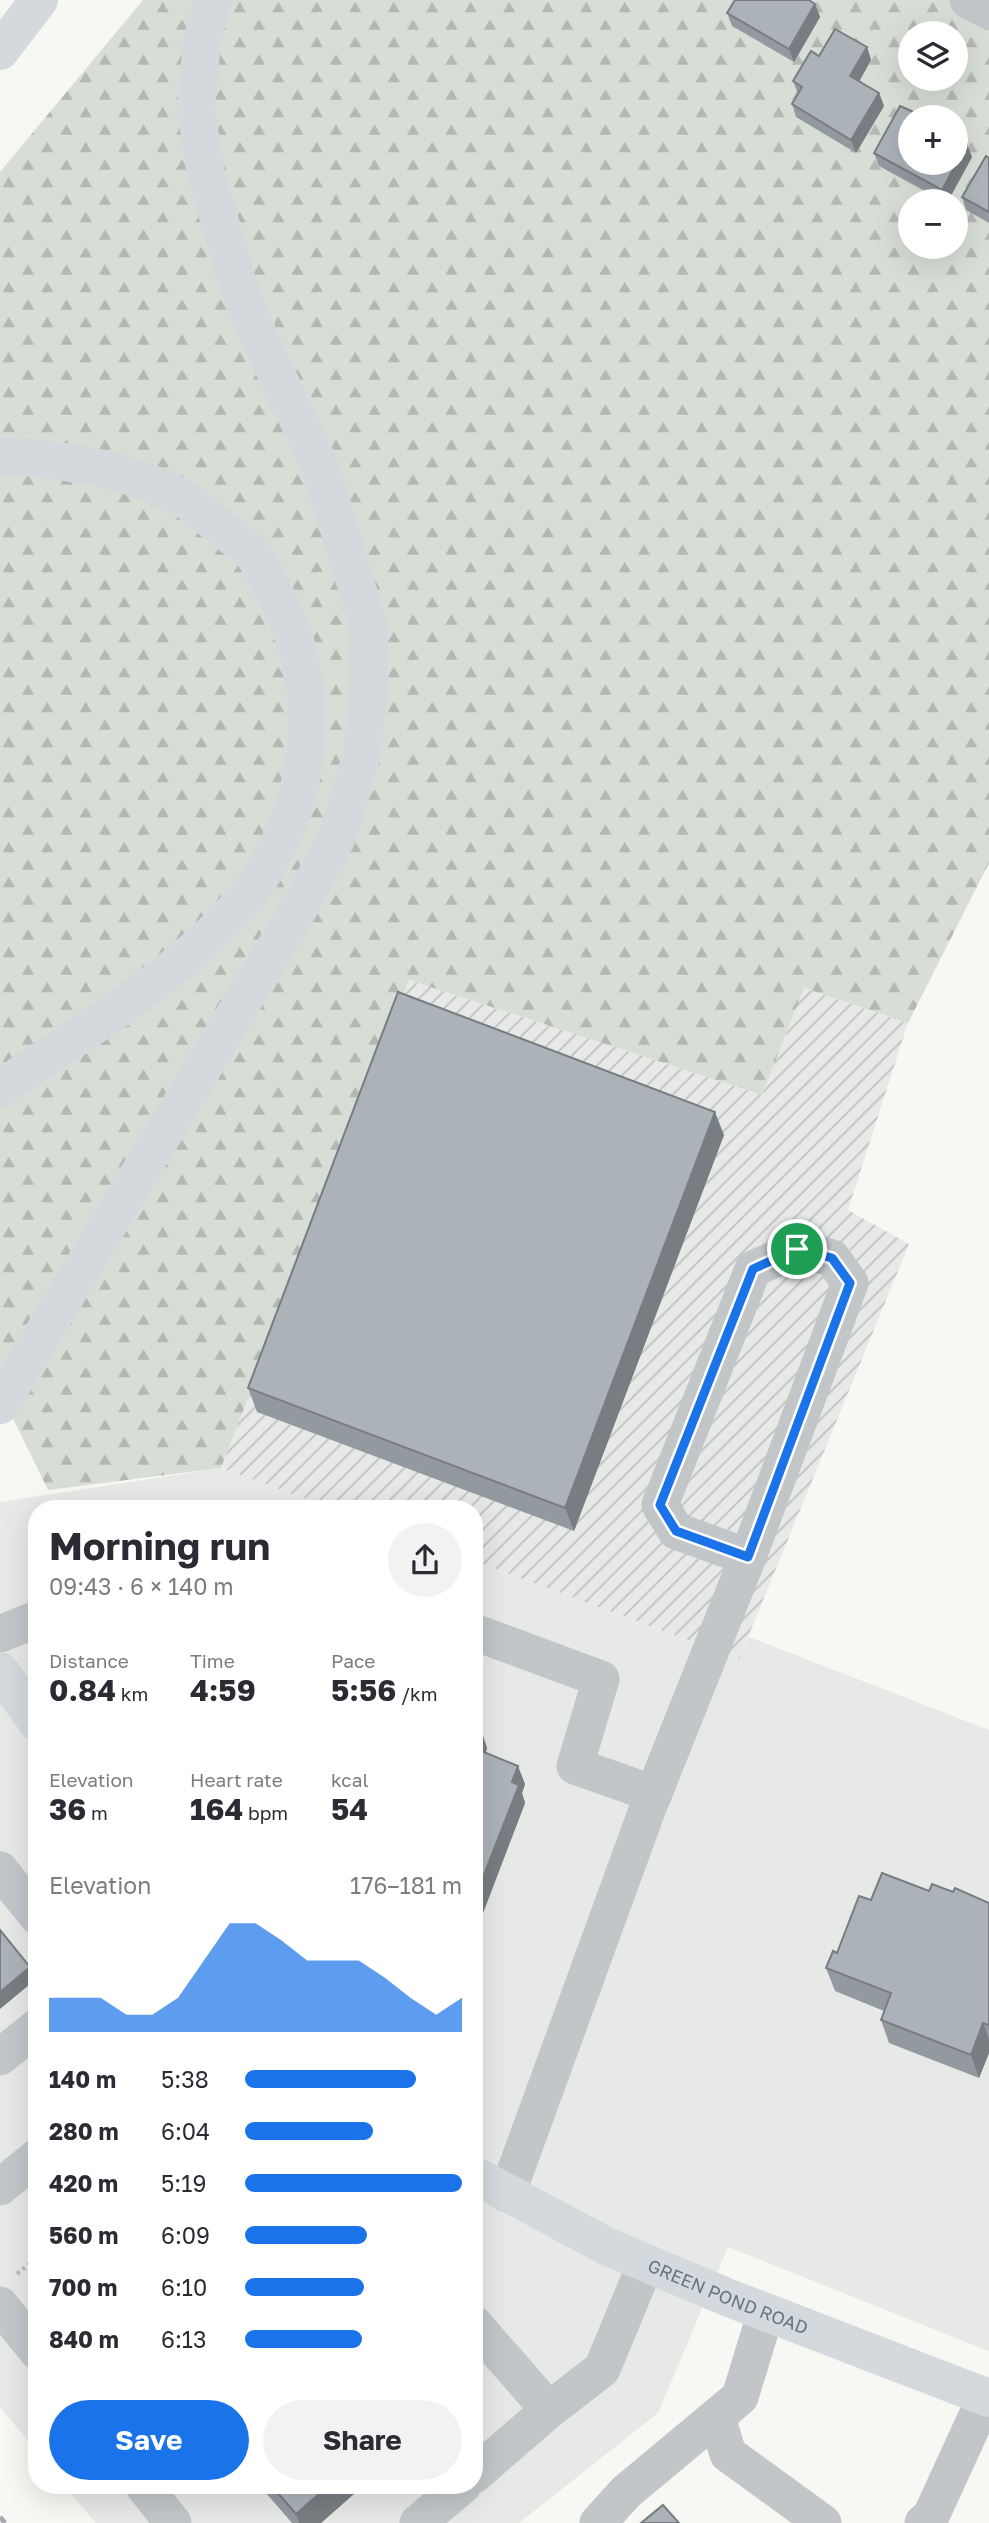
<!DOCTYPE html>
<html lang="en">
<head>
<meta charset="utf-8">
<style>
  body { margin:0; font-family:"Golos Text",sans-serif; background:#f2f2f3; color:#2b2b33; height:100vh; display:flex; flex-direction:column; font-size:26px; white-space:nowrap }
  * { box-sizing:border-box; margin:0 }
  p { font-size:23px; color:#7c7c81 }
  .icon { flex:none; width:38px; height:38px; fill:none; stroke:currentColor; stroke-width:2; stroke-linecap:round; stroke-linejoin:round }
  .map { position:relative; flex:1; overflow:hidden }
  .side { position:absolute; left:28px; top:1500px; width:455px; height:994px; display:flex; flex-direction:column; background:#fff; border-radius:28px; box-shadow:0 7px 28px #0002 }
  .side>* { flex:none }
  .fabs { position:absolute; left:898px; top:21px; display:grid; gap:14px }
  .fabs a { display:grid; place-items:center; width:70px; height:70px; border-radius:50%; background:#fff; box-shadow:0 7px 28px #0002; font-size:35px }
  .pin { position:absolute; display:grid; place-items:center; width:60px; height:60px; color:#fff; margin:-30px; border:4px solid #fff; border-radius:50%; box-shadow:0 2px 7px #0007 }
  .round { display:grid; place-items:center; flex:none; width:74px; height:74px; border-radius:37px; background:#f2f2f3 }
  .overview { display:flex; align-items:center; justify-content:space-between; height:119px; padding:0 21px }
  h1 { font-size:38px; font-weight:700; line-height:52px }
  .stats { display:grid; grid-template-columns:repeat(3,1fr); gap:10px; height:119px; padding:7px 21px }
  .stats div { display:grid; align-content:center }
  .stats b { font-size:30px; font-weight:700 }
  .stats small { font-size:19px; font-weight:400 }
  .stats p { font-size:19px }
  .chart { height:196px; padding:14px 21px }
  .chart p { display:flex; justify-content:space-between }
  .chart svg { width:100%; height:126px; margin-top:7px; fill:#1a73e8; opacity:.7 }
  .action { display:flex; gap:14px; margin-top:auto; padding:14px 21px }
  .action a { flex:1; height:80px; border-radius:42px; background:#1a73e8; color:#fff; font-size:28px; font-weight:700; line-height:80px; text-align:center }
  .action a+a { background:#f2f2f3; color:#2b2b33 }
  ul { padding:0 21px; list-style:none; font-size:23px }
  li { display:grid; grid-template-columns:112px 84px 1fr; align-items:center; height:52px }
  li i { height:18px; border-radius:9px; background:#1a73e8 }
  .map>svg:first-child { display:block }
</style>
</head>
<body>
<div class="map">
<svg width="989" height="2523" viewBox="0 0 989 2523">
  <defs>
    <pattern id="industrial-furrows" width="10" height="10" patternUnits="userSpaceOnUse" patternTransform="scale(1.75)"><rect width="10" height="10" fill="#e7e9e7"/><path d="M-1 1l2-2M0 10L10 0M9 11l2-2" fill="none" stroke="#bfc1c1"/></pattern>
    <pattern id="forest-firs" width="22" height="20" patternUnits="userSpaceOnUse" patternTransform="scale(1.75)"><rect width="22" height="20" fill="#d8ded5"/><path d="M5 1l3.5 6h-7zM16 11l3.5 6h-7z" fill="#b3b9b2"/></pattern>
  </defs>
  <rect width="100%" height="100%" fill="#f7f7f4"/>
  <!-- built -->
  <path fill="#e7e9e7" d="M221 1468 332 1508H37V2452L0 2407V1502Z
    M474 1561 739 1659 749 1637 989 1730V2351L728 2247 658 2413 519 2523H96L64 2485H474Z"/>
  <!-- industrial -->
  <path fill="url(#industrial-furrows)" d="M409 980 762 1095 804 988 908 1023 848 1210 909 1244 739 1659 474 1561V1508H332L221 1468Z"/>
  <!-- forest -->
  <path fill="url(#forest-firs)" fill-rule="evenodd" d="M143 0H989V863L908 1023 804 988 762 1095 409 980 221 1468 48 1490 0 1392V172ZM910 33H956V79H910ZM910 117H956V163H910ZM910 201H956V247H910Z"/>
  <g fill="none" stroke-linecap="round" stroke-linejoin="round">
    <!-- path -->
    <path stroke="#bcbec1" stroke-width="4.5" stroke-dasharray="3.5 3.5" stroke-linecap="butt" d="M17 2274 33 2261"/>
    <!-- minor -->
    <path stroke="#c2c6c9" stroke-width="37" d="M968 0 989 11
      M474 1632 601 1679 575 1766 654 1794
      M0 1634 37 1619
      M0 1870 37 1916
      M0 2057 37 2027
      M0 2187 37 2157
      M507 2194 646 1813 748 1557 850 1283 832 1258 797 1249 753 1269 660 1505 676 1531 748 1557
      M0 2305 37 2351
      M474 2324 549 2410 602 2369 646 2263
      M717 2417 728 2454 823 2523
      M474 2475 549 2410
      M143 2485 173 2523
      M418 2523 463 2485
      M598 2523 626 2492 740 2397 766 2312
      M923 2523 931 2516 986 2396"/>
    <!-- major -->
    <g stroke="#d4d9dd" stroke-width="38">
      <path d="M0 1671 37 1722"/>
      <path id="s1" d="M474 2175 606 2246 729 2298 989 2398"/>
    </g>
    <!-- highway -->
    <path stroke="#d4d9dd" stroke-width="38" d="M0 51 39 0
      M0 456C63 459 128 468 184 499 196 505 207 517 218 525 228 534 241 542 251 552 260 561 266 577 272 588 321 677 318 778 267 866 216 955 84 1030 0 1089
      M0 1405 302 903 339 833 361 756 369 698V627L320 466 259 337 236 278 205 170 196 108 202 41 213 0"/>
    <!-- rail -->
    <path stroke="#a4aab0" stroke-width="5" stroke-dasharray="10 5" stroke-linecap="butt" d="M0 2517 5 2523"/>
  </g>
  <!-- wall -->
  <path fill="#939a9f" d="M815 4 820 17 794 62 732 26 727 13Z
    M867 47 871 60 859 81 879 93 884 106 856 153 796 117 792 104 798 94 793 81 819 56Z
    M957 138 972 157 948 201H943L879 166 874 153Z
    M989 158V223L966 210 962 197Z
    M724 1135 574 1531 257 1412 248 1388Z
    M474 1727 487 1748 486 1753 525 1784 522 1793 525 1803 483 1913 474 1910Z
    M929 1891 953 1892 989 1903V2053L979 2078 889 2043 881 2020 884 2011 835 1991 826 1968 871 1900Z
    M259 2485H364L321 2523H292Z"/>
  <!-- shaded-wall -->
  <path fill="#787d82" d="M815 4 820 17 794 62 789 49Z
    M867 47 871 60 855 89 850 76Z
    M879 93 884 106 856 153 851 140Z
    M967 144 972 157 948 201H946L942 190Z
    M715 1112 724 1135 574 1531 565 1508Z
    M481 1729 487 1748 480 1766 474 1750V1746Z
    M518 1766 525 1784 522 1793 525 1803 483 1913 476 1895Z
    M30 1967 35 1980 0 2009V1992Z
    M983 2023 989 2039V2053L979 2078 971 2055Z
    M329 2485H364L321 2523H299L296 2514Z"/>
  <!-- building -->
  <path fill="#abb3b9" stroke="#787d82" stroke-width="2" d="M735 0H809L815 4 789 49 727 13Z
    M835 29 867 47 850 76 879 93 851 140 792 104 802 87 793 81 811 51 819 56Z
    M900 106 925 117H910V163H956V137L967 144 942 190 874 153Z
    M986 156 989 158V212L962 197Z
    M398 992 715 1112 565 1508 248 1388Z
    M474 1727 481 1729 474 1746Z
    M474 1748 518 1766 512 1782 519 1785 476 1895 474 1894Z
    M882 1873 929 1891 932 1884 953 1892 955 1888 989 1903V2025L983 2023 971 2055 881 2020 891 1993 826 1968 833 1951 837 1953 859 1896 871 1900Z
    M0 1930 30 1967 0 1992Z
    M271 2485H329L296 2514Z
    M663 2505 679 2523H641Z"/>
  <g fill="none" stroke-linecap="round" stroke-linejoin="round">
    <defs>
      <path id="route" d="M797 1249 832 1258 850 1283 748 1557 676 1531 660 1505 753 1269Z"/>
    </defs>
    <!-- route casing -->
    <use href="#route" stroke="#fff" stroke-width="14"/>
    <!-- route -->
    <use href="#route" stroke="#1a73e8" stroke-width="9"/>
  </g>
  <g text-anchor="middle" dominant-baseline="central" stroke-width="7" stroke-linejoin="round" paint-order="stroke">
    <!-- street labels -->
    <g font-size="18" fill="#657685" stroke="#fff">
      <text stroke="none"><textPath href="#s1" startOffset="282">GREEN POND ROAD</textPath></text>
    </g>
  </g>
</svg>
<div class="fabs">
<a><svg class="icon" aria-label="layers" viewBox="0 0 24 24"><path d="M12 4l9 5-9 5-9-5zM3 14l9 5 9-5"/></svg></a>
<a>+</a>
<a>−</a>
</div>
<div class="pin" style="left:797px;top:1249px;background:#1e9e55"><svg class="icon" aria-label="arrive" viewBox="0 0 24 24"><path d="M6 21V4h12l-3 4 3 4H6"/></svg></div>
<section class="side">
<div class="overview"><div><h1>Morning run</h1><p>09:43 · 6 × 140 m</p></div><a class="round"><svg class="icon" aria-label="share" viewBox="0 0 24 24"><path d="M12 15V3M7 8l5-5 5 5M5 13v7h14v-7"/></svg></a></div>
<div class="stats">
<div><p>Distance</p><b>0.84<small> km</small></b></div>
<div><p>Time</p><b>4:59</b></div>
<div><p>Pace</p><b>5:56<small> /km</small></b></div>
</div>
<div class="stats">
<div><p>Elevation</p><b>36<small> m</small></b></div>
<div><p>Heart rate</p><b>164<small> bpm</small></b></div>
<div><p>kcal</p><b>54</b></div>
</div>
<div class="chart"><p><span>Elevation</span>176–181 m</p>
<svg viewBox="0 0 160 44" preserveAspectRatio="none"><path d="M0 44V32L10 32L20 32L30 38L40 38L50 32L60 19L70 6L80 6L90 12L100 19L110 19L120 19L130 25L140 32L150 38L160 32V44z"/></svg>
</div>
<ul>
<li><b>140 m</b>5:38<i style="width:79%"></i></li>
<li><b>280 m</b>6:04<i style="width:59%"></i></li>
<li><b>420 m</b>5:19<i style="width:100%"></i></li>
<li><b>560 m</b>6:09<i style="width:56%"></i></li>
<li><b>700 m</b>6:10<i style="width:55%"></i></li>
<li><b>840 m</b>6:13<i style="width:54%"></i></li>
</ul>
<div class="action"><a>Save</a><a>Share</a></div>
</section>
</div>
</body>
</html>
